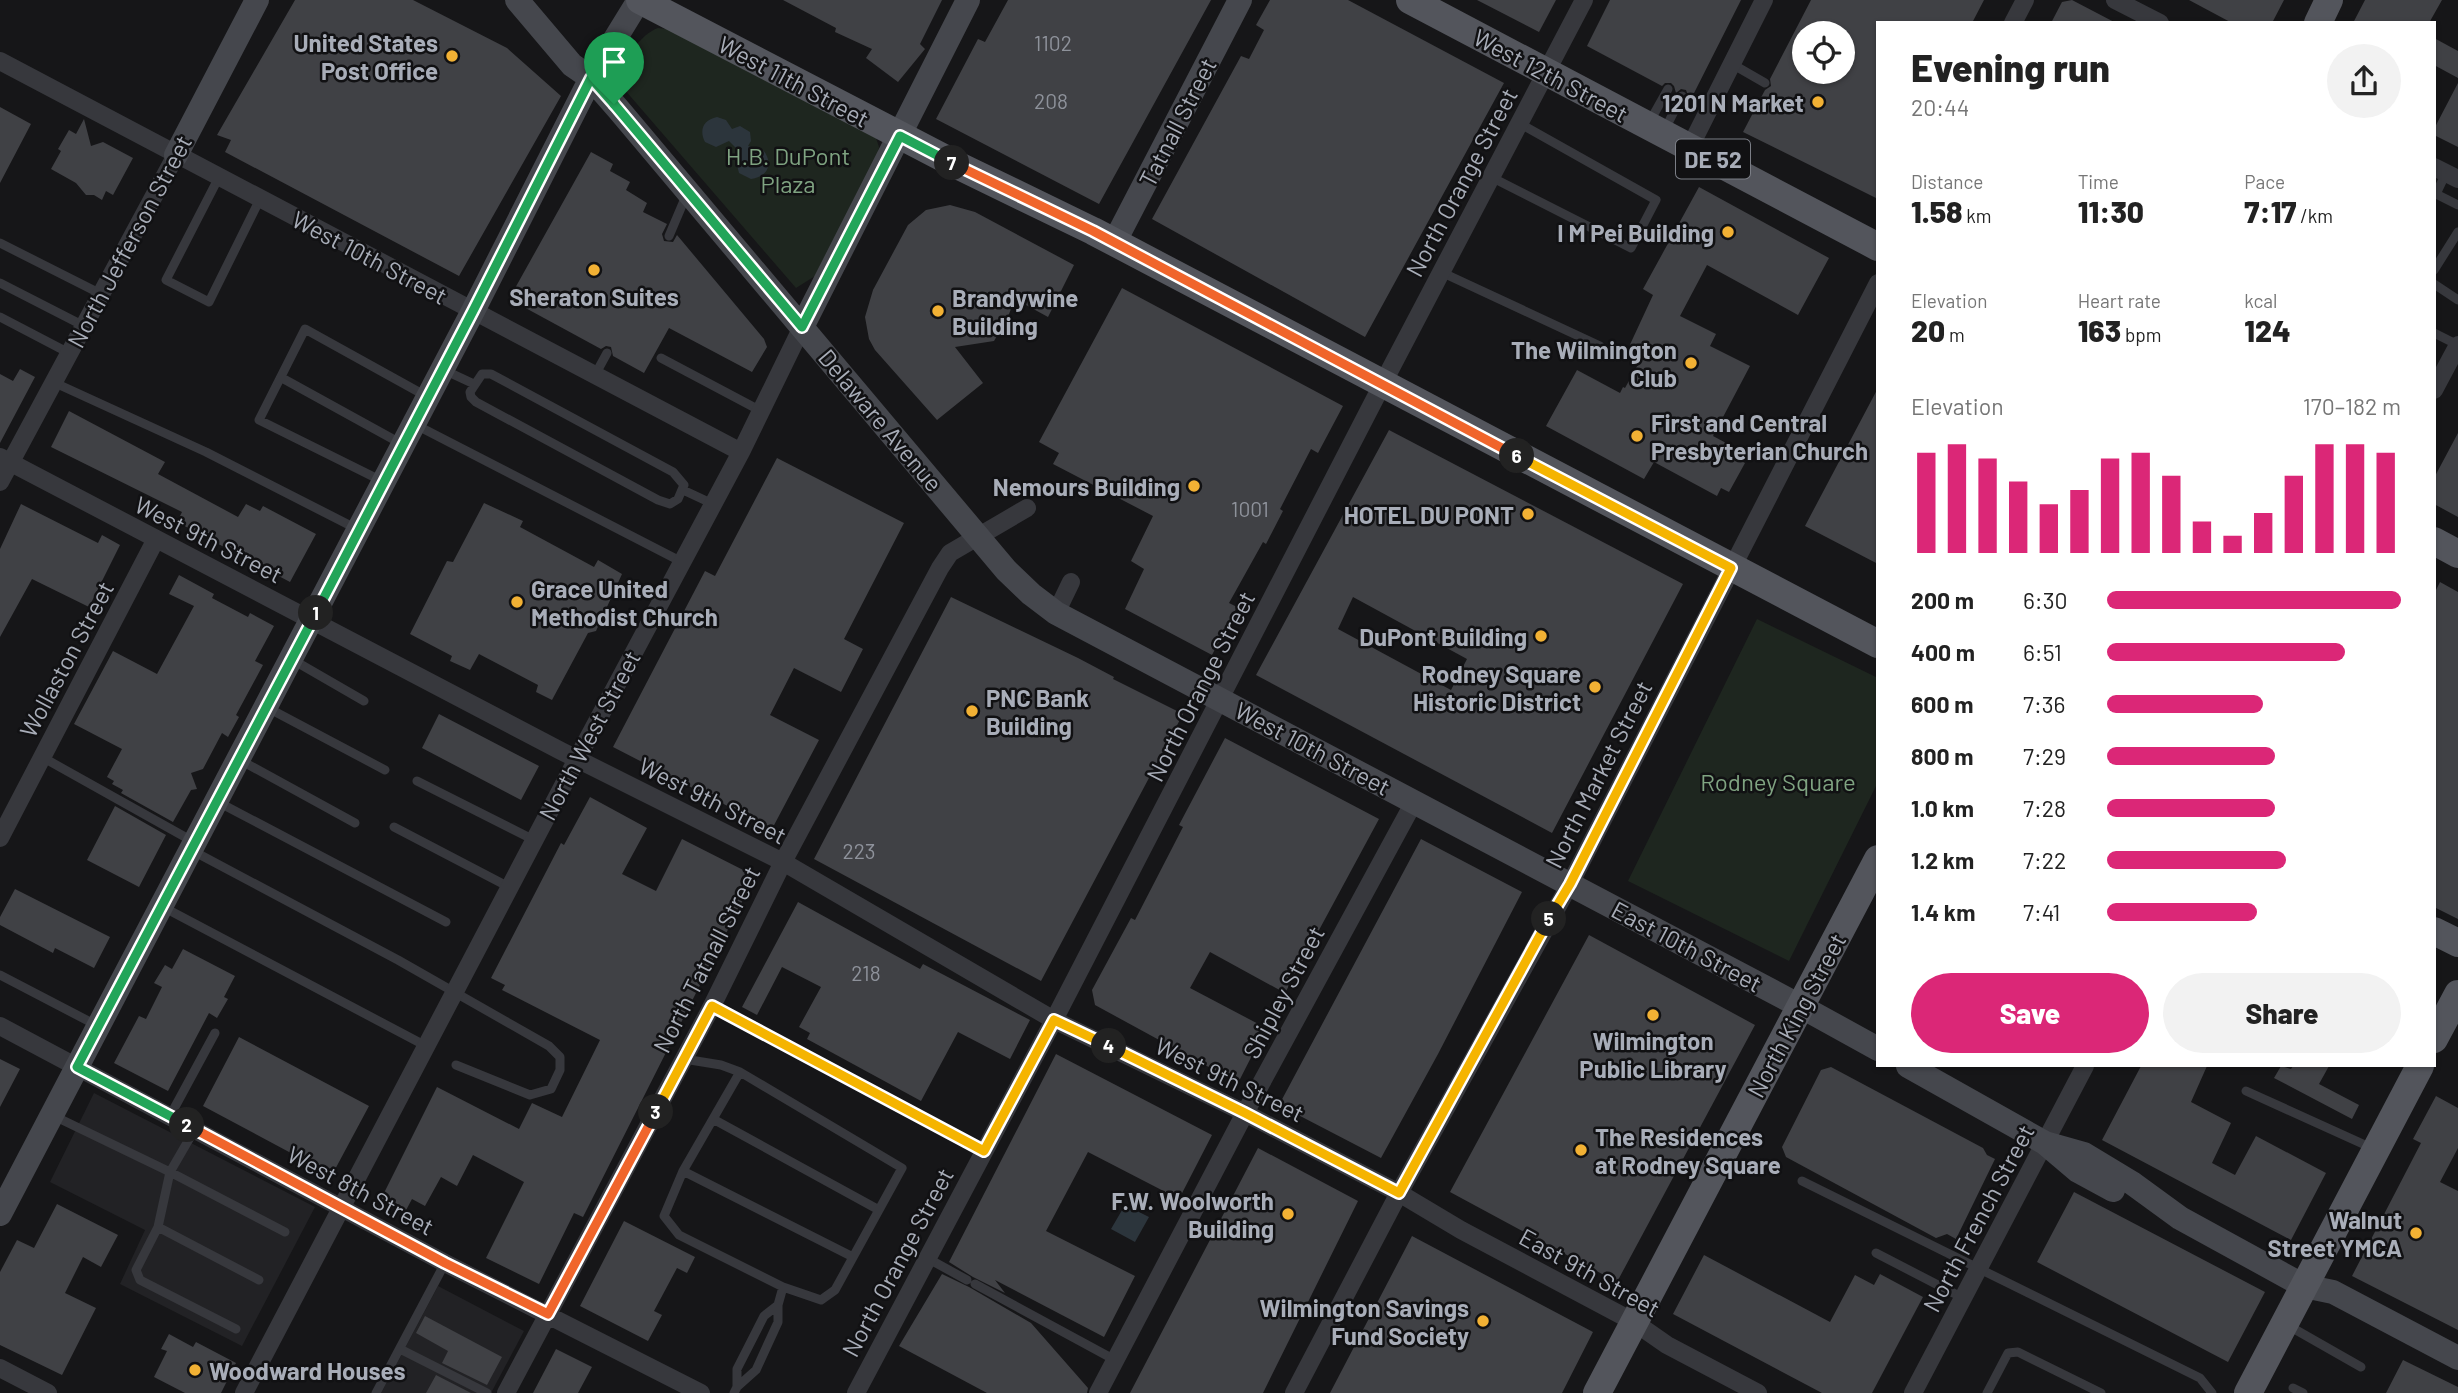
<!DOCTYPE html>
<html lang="en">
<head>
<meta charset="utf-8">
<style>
  body { margin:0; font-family:Barlow,sans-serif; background:#f2f2f2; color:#222; height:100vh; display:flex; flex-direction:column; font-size:26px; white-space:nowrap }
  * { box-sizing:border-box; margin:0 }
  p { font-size:23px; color:#767676 }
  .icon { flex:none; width:38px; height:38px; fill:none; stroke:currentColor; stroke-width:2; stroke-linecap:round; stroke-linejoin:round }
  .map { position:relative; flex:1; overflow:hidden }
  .panel { position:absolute; left:1876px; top:21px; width:560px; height:1046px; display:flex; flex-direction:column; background:#fff; border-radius:0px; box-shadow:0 2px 5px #0004 }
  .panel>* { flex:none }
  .tools { position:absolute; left:1792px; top:21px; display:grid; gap:14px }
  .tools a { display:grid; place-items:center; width:63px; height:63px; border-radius:50%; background:#fff; box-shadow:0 2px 5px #0004; font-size:35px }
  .pin { position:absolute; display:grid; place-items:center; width:60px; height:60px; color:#fff; margin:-72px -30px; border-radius:50% 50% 50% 0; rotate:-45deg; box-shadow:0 0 7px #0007 }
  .pin .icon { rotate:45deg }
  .km { position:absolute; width:35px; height:35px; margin:-18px; border-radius:50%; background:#222; color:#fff; font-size:19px; line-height:35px; text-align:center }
  .round { display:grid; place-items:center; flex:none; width:74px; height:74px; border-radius:37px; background:#f2f2f2 }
  .headline { display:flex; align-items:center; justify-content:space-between; height:119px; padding:0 35px }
  h1 { font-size:38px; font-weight:800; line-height:52px }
  .figures { display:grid; grid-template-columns:repeat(3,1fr); gap:10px; height:119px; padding:7px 35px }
  .figures div { display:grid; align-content:center }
  .figures b { font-size:30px; font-weight:800 }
  .figures small { font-size:19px; font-weight:400 }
  .figures p { font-size:19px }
  .chart { height:196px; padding:14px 35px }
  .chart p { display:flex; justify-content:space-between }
  .chart svg { width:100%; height:126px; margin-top:7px; stroke:#db2777; stroke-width:6 }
  .cta { display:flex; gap:14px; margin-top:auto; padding:14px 35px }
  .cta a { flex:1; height:80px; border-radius:42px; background:#db2777; color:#fff; font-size:28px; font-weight:800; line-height:80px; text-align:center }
  .cta a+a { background:#f2f2f2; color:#222 }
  ul { padding:0 35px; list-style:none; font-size:23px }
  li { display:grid; grid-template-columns:112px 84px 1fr; align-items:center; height:52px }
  li i { height:18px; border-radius:9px; background:#db2777 }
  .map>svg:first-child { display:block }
</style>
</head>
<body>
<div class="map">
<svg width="2458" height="1393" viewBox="0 0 2458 1393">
  <rect width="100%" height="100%" fill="#161618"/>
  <!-- built -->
  <path fill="#222225" d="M94 1093 315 1207 242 1346 120 1284 145 1230 50 1182Z
    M438 1286 524 1331 491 1393H381Z"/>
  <!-- green -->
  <path fill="#1e261f" d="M658 28 667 29 876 138 879 147 878 155 815 276 796 288 624 89C617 68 638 35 658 28Z
    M1757 619 1878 678V782L1789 961 1628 881Z"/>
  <!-- water -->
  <path fill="#2c353c" d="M717 117 726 120 732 129 740 126 750 132 751 141 748 146 763 150C774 163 768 177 751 179L739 173 736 161 742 148H736L729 141 716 147 705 142C699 130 703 120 717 117Z
    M1125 1205 1149 1217 1135 1242 1111 1229Z"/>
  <!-- building -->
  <path fill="#404145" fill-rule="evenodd" d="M295 0H413L507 48 561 96 459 276 225 152 231 140 217 135Z
    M783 0H942L920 44 925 49 898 82 866 58 872 49 835 32 836 28Z
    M1008 0H1211L1099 204 936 119 978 39 985 42Z
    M1270 0H1348L1504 83 1365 337 1152 219 1241 56 1249 59 1264 30 1256 25Z
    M1477 0H1556L1539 32Z
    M1610 0H1741L1690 101 1686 90 1681 89 1676 93 1674 86 1671 83H1665L1662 86 1587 46Z
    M1811 0H1984L1972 23H1878V199L1743 132 1765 90 1771 86 1770 79ZM1804 33H1843V72H1804Z
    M2072 0 2116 23H2051L2062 2Z
    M2189 0H2284L2272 23H2232Z
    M2365 0H2442L2429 23H2353Z
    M2434 38 2458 51V78L2434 65Z
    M2458 83V147L2434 135V129Z
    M0 107 31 124 0 183Z
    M84 119 91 146 103 142 133 158 113 195 106 191 102 200 94 195H86L76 183 51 169 61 151 58 149 69 130 76 134Z
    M591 152 613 164 610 171 630 182 626 190 647 203 643 212 667 224 662 234 664 241 673 242 677 235 764 339 767 347 752 372 669 328 644 373 613 356 611 347 606 346 601 349 509 299Z
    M1699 187 1829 258 1798 315 1707 265 1680 316 1716 334 1710 346 1750 366 1713 436 1741 451 1737 459 1745 463 1729 492 1721 488 1717 496 1654 462 1644 479 1546 426 1577 370 1620 393 1623 387 1625 388 1641 359 1627 351 1653 295 1643 289Z
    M950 205 975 212 1074 265 1048 317 1015 299 1007 319 994 341 955 347 983 383 937 420 875 350 869 339 865 317 873 290 908 225 926 210Z
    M1122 288 1343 406 1318 453 1311 449 1280 509 1283 511 1266 544 1263 542 1229 603 1237 607 1212 655 1125 609 1144 569 1131 561 1153 516 1053 464 1059 453 1039 442Z
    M20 369 35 377 0 443V374L13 381Z
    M1878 388V564L1805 526Z
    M69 411 165 462 158 474 238 517 246 504 260 511 263 506 316 534 290 582 177 522 182 512 51 447Z
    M1389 430 1683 584 1552 833 1256 675ZM1353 597 1467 659 1451 690 1338 629Z
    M2458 433V517L2434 504V478Z
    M777 458 904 523 844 639 863 649 841 692 794 668 770 715 819 740 772 829 613 747 705 571 715 576Z
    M484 503 523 521 520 527 594 567 598 560 622 574 596 631 588 633 552 700 536 692 538 685 479 654 470 670 450 661 452 656 410 634 447 561 453 562Z
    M21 504 98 543 102 535 120 545 89 607 32 579 0 637V549Z
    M179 575 214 594 212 598 248 617 250 613 274 626 255 661 263 665 236 715 239 717 228 737 222 733 203 769 191 773 197 789 191 790 173 822 121 793 123 790 112 784 114 781 107 777 122 749 74 724 113 651 157 674 194 606 169 594Z
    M2440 582 2458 592V919L2434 907V594Z
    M951 597 1078 658 1114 677 1113 679 1183 714 1041 981 814 859Z
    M439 714 539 766 521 800 422 748Z
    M1225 738 1379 819 1285 993 1210 952 1190 988 1266 1028 1238 1083 1095 1005 1092 990 1131 918 1135 920 1183 827 1179 825Z
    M590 797 647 828 622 874 656 891 682 839 755 876 583 1217 574 1213 539 1284 486 1258 524 1182 473 1155 457 1186 441 1177 425 1206 412 1199 404 1214 380 1201 437 1087 519 1129 532 1103 562 1117 600 1040 502 990 505 985 491 978 561 843 564 845Z
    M115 806 166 835 139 887 87 860Z
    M1421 839 1522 892 1438 1054 1381 1158 1279 1105Z
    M15 889 110 937 94 968 55 948 53 953 0 925V917Z
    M798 902 920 969 923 964 1030 1020 1010 1059 958 1032 921 1101 807 1039 810 1033 799 1027 821 987 782 967 757 1015 742 1007Z
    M1589 935 1755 1025 1617 1282 1450 1192Z
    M183 949 235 976 224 997 228 999 217 1018 209 1013 168 1091 114 1063 139 1016 146 1019 162 987 154 983 165 965 172 969Z
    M239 1037 369 1106 332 1175 203 1106Z
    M1056 1054 1212 1135 1179 1199 1088 1152 1046 1231 1135 1276 1104 1337 995 1280 1005 1293 973 1277 949 1262Z
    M0 1059 20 1069 0 1107Z
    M2141 1066H2207L2191 1102 2231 1123 2212 1163 2235 1175 2256 1136 2326 1173 2291 1240 2102 1140Z
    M2281 1066 2291 1069 2293 1066H2329L2319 1084 2359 1105 2352 1119 2274 1078Z
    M1831 1067 1983 1148 1987 1155 1995 1159 1956 1239 1947 1234 1936 1238 1786 1157 1782 1147 1821 1070Z
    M2436 1096 2458 1108V1148L2440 1182 2458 1191V1330L2352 1276 2421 1143 2413 1139Z
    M1258 1148 1358 1201 1263 1393H1130Z
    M2074 1192 2265 1292 2228 1362 2037 1262Z
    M57 1204 118 1235 101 1267 83 1257 65 1293 96 1308 62 1375 0 1345V1272L17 1240 34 1248Z
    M624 1221 695 1257 687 1273 677 1268 654 1311 662 1315 648 1341 580 1306Z
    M1412 1236 1593 1332 1562 1393H1330Z
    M1704 1255 1830 1322 1855 1275 1874 1285 1880 1274 1923 1297 1872 1393H1822L1673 1314Z
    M942 1274 969 1287 1031 1323 1088 1388 1087 1393H987L899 1346Z
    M425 1316 502 1357 487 1385 442 1363 448 1351 416 1333Z
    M169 1334 193 1347 196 1342 236 1363 221 1393H185L154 1377 167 1351 161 1349Z
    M556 1349 592 1367 578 1393H533Z
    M2403 1360 2458 1387V1393H2386Z
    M436 1375 471 1393H426Z"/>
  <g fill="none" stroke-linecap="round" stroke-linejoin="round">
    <!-- lane -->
    <path stroke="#37383d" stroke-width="9" d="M1732 64 1765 83
      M1650 121 1668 89
      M1665 129 1682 96
      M2446 173 2436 194 2458 205
      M219 177 166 280 209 302 260 199
      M1491 177 1631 248 1656 200 1519 123
      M669 236 686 196
      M0 243 101 294
      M2434 270 2458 232
      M1441 272 1600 346
      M0 283 84 326
      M2434 284 2458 300
      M0 317 69 353
      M2434 333 2458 345
      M661 358 761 411
      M444 370 474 384
      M482 374H491L673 472 684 485 678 499 670 504 658 500 476 402 471 397 470 392Z
      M595 375 607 353
      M282 378 400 443
      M53 382 206 452 357 529
      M416 425 682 562
      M382 481 259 420 305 329 426 396
      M683 490 713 504
      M293 660 364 701
      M268 708 385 770
      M42 757 194 842
      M240 760 355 823
      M417 781 534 840
      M218 802 446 922
      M394 827 509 887
      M193 851 398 960 549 1046 560 1057V1070L551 1089 530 1095 456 1065
      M163 907 426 1046
      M0 975 98 1026
      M712 1006 983 1151
      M684 1059 721 1065 740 1072
      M740 1072 902 1168 835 1290 821 1300 783 1287 679 1235 664 1216 683 1171Z
      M2246 1091 2374 1149
      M54 1116 170 1172 195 1129
      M170 1116 215 1033
      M713 1119 879 1210
      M683 1171 853 1257
      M1802 1181 2200 1378 2212 1393
      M158 1227 259 1280
      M1876 1253 1963 1298
      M927 1258 967 1280
      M975 1284 1115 1360
      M2289 1326 2361 1367
      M236 1329 140 1280 136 1270 158 1227 170 1172 285 1232
      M400 1349 487 1393
      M737 1387V1369L764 1316 778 1305
      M2293 1388 2303 1393
      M376 1393 445 1263
      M734 1393 737 1387 756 1370 778 1322V1305L783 1287
      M1987 1393 2008 1353 2018 1352 2101 1393"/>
    <!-- street -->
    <path stroke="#37383d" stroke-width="18" d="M2115 0 2160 23
      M2013 23 2025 0
      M0 61 741 452
      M1690 147 1764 0
      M2434 167 2458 179
      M2434 390 2458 345
      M0 457 561 751 783 862 1054 1020 1245 1113 1399 1193 1461 1230 1634 1322 1667 1345 1758 1393
      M0 482 176 155
      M1056 613 1071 582
      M0 838 156 539
      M0 1026 445 1263 701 1393
      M0 1368 48 1393
      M244 1393 577 759 741 452 802 327
      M506 1393 712 1006 783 862 940 568 950 553 1027 508
      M856 1393 1054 1020 1382 385 1584 0
      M1098 1393 1245 1113 1414 802
      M1294 1393 1399 1193 1570 884 1878 283
      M1913 1393 2085 1066"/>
    <!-- secondary -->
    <path stroke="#45474d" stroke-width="24" d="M517 0 572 65 591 78 619 110 1006 570 1031 594 1056 613 1800 1006 1878 1049
      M176 155 257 0
      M1114 243 1240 0
      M802 327 968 0
      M1908 1066 2045 1143 2078 1171 2113 1190
      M2045 1143 2084 1154 2132 1183 2180 1218 2304 1286 2333 1292 2458 1358
      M0 1214 473 311 591 78 639 0"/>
    <!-- primary -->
    <path stroke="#53555c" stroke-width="28" d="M640 0 959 166 1093 231 1878 644
      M1410 0 1878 247
      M2318 23 2329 0
      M2434 541 2458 554
      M2434 931 2458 943
      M2434 1039 2458 994
      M1597 1393 1878 859
      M2248 1393 2420 1066"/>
  </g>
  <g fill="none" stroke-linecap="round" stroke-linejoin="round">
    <defs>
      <path id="split-1" d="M316 613 473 311 591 78 614 104"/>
      <path id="split-2" d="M187 1125 77 1067 316 613"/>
      <path id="split-3" d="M187 1125 445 1263 548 1314 656 1112"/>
      <path id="split-4" d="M656 1112 712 1006 984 1151 1054 1020 1109 1046"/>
      <path id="split-5" d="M1109 1046 1245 1113 1399 1193 1549 919"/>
      <path id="split-6" d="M1517 456 1731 568 1570 884 1549 919"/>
      <path id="split-7" d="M952 163 1093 231 1517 456"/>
      <path id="split-8" d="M614 104 802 327 900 136 952 163"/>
    </defs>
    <!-- split-1 casing -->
    <use href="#split-1" stroke="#fff" stroke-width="14"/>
    <!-- split-2 casing -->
    <use href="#split-2" stroke="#fff" stroke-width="14"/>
    <!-- split-3 casing -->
    <use href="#split-3" stroke="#fff" stroke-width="14"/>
    <!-- split-4 casing -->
    <use href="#split-4" stroke="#fff" stroke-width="14"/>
    <!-- split-5 casing -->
    <use href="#split-5" stroke="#fff" stroke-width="14"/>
    <!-- split-6 casing -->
    <use href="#split-6" stroke="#fff" stroke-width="14"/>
    <!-- split-7 casing -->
    <use href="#split-7" stroke="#fff" stroke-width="14"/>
    <!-- split-8 casing -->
    <use href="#split-8" stroke="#fff" stroke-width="14"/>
    <!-- split-1 -->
    <use href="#split-1" stroke="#22a559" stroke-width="9"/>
    <!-- split-2 -->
    <use href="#split-2" stroke="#22a559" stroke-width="9"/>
    <!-- split-3 -->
    <use href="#split-3" stroke="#f0652b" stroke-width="9"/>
    <!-- split-4 -->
    <use href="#split-4" stroke="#f5b400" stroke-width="9"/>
    <!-- split-5 -->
    <use href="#split-5" stroke="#f5b400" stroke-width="9"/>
    <!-- split-6 -->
    <use href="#split-6" stroke="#f5b400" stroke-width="9"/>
    <!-- split-7 -->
    <use href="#split-7" stroke="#f0652b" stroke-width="9"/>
    <!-- split-8 -->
    <use href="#split-8" stroke="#22a559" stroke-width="9"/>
  </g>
  <!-- markers -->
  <g fill="#f2b134" stroke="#111113" stroke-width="2.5">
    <circle cx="452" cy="56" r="7"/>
    <circle cx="1818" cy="102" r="7"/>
    <circle cx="1728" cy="232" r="7"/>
    <circle cx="594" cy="270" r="7"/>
    <circle cx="938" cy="311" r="7"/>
    <circle cx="1691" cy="363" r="7"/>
    <circle cx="1637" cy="436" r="7"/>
    <circle cx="1194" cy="486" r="7"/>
    <circle cx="1528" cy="514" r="7"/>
    <circle cx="517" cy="602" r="7"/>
    <circle cx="1541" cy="636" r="7"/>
    <circle cx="1595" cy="687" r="7"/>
    <circle cx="972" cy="711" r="7"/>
    <circle cx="1653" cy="1015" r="7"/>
    <circle cx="1581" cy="1150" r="7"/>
    <circle cx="1288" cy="1214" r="7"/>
    <circle cx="2416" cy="1233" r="7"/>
    <circle cx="1483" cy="1321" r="7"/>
    <circle cx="195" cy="1370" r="7"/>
  </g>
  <g text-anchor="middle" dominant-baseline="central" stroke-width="5" stroke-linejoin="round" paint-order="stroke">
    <!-- number labels -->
    <g font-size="21" fill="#8e929b">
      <text x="1053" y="42">1102</text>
      <text x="1051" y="100">208</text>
      <text x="1250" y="508">1001</text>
      <text x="859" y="850">223</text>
      <text x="866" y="972">218</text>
    </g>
    <!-- shield labels -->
    <rect fill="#111113" stroke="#7b7e86" stroke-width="2" x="1676" y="139.5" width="74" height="39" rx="5"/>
    <g font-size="23" font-weight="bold" fill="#a8adb8">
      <text x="1713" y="159">DE 52</text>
    </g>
    <!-- poi labels -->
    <g font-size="24" font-weight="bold" fill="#a8adb8" stroke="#111113" text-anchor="end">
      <text x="438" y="42">United States<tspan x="438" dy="28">Post Office</tspan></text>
      <text x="1804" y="102">1201 N Market</text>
      <text x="1714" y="232">I M Pei Building</text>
      <text x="594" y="296" text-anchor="middle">Sheraton Suites</text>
      <text x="952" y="297" text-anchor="start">Brandywine<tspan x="952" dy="28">Building</tspan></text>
      <text x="1677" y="349">The Wilmington<tspan x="1677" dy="28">Club</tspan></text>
      <text x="1651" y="422" text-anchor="start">First and Central<tspan x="1651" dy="28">Presbyterian Church</tspan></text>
      <text x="1180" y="486">Nemours Building</text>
      <text x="1514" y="514">HOTEL DU PONT</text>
      <text x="531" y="588" text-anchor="start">Grace United<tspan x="531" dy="28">Methodist Church</tspan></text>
      <text x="1527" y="636">DuPont Building</text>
      <text x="1581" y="673">Rodney Square<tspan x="1581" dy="28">Historic District</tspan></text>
      <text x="986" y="697" text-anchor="start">PNC Bank<tspan x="986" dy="28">Building</tspan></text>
      <text x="1653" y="1040" text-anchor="middle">Wilmington<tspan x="1653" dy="28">Public Library</tspan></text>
      <text x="1595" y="1136" text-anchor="start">The Residences<tspan x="1595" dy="28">at Rodney Square</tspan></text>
      <text x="1274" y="1200">F.W. Woolworth<tspan x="1274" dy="28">Building</tspan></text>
      <text x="2402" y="1219">Walnut<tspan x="2402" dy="28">Street YMCA</tspan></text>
      <text x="1469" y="1307">Wilmington Savings<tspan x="1469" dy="28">Fund Society</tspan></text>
      <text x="209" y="1370" text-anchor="start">Woodward Houses</text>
    </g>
    <!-- street labels -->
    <g font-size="24" fill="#a8adb8" stroke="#111113">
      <text transform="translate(1551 75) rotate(28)">West 12th Street</text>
      <text transform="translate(794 81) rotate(28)">West 11th Street</text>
      <text transform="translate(1177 122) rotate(-63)">Tatnall Street</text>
      <text transform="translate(1461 182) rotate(-62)">North Orange Street</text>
      <text transform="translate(129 241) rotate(-62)">North Jefferson Street</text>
      <text transform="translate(370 257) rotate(28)">West 10th Street</text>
      <text transform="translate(881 420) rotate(50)">Delaware Avenue</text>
      <text transform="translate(209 539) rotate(27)">West 9th Street</text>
      <text transform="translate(66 659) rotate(-62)">Wollaston Street</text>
      <text transform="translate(1200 686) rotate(-63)">North Orange Street</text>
      <text transform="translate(589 735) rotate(-62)">North West Street</text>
      <text transform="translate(1313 748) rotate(28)">West 10th Street</text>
      <text transform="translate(1598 774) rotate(-63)">North Market Street</text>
      <text transform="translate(713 800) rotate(27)">West 9th Street</text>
      <text transform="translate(1687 946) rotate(28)">East 10th Street</text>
      <text transform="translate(706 959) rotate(-63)">North Tatnall Street</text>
      <text transform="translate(1283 992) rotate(-62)">Shipley Street</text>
      <text transform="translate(1796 1015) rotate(-62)">North King Street</text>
      <text transform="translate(1230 1079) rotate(26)">West 9th Street</text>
      <text transform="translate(361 1190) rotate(28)">West 8th Street</text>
      <text transform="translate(1978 1218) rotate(-62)">North French Street</text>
      <text transform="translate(897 1262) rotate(-62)">North Orange Street</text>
      <text transform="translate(1590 1272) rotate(29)">East 9th Street</text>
    </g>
    <!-- park labels -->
    <g font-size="24" fill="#7fa381" stroke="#111113">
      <text x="788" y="155">H.B. DuPont<tspan x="788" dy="28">Plaza</tspan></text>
      <text x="1778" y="781">Rodney Square</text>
    </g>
  </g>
</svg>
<div class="tools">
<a><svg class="icon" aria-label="locate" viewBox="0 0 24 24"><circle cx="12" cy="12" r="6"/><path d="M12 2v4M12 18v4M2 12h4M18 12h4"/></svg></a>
</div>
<div class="pin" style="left:614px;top:104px;background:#1e9e55"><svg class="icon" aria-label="arrive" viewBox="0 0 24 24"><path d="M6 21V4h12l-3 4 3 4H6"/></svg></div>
<b class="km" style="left:316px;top:613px">1</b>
<b class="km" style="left:187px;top:1125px">2</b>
<b class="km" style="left:656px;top:1112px">3</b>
<b class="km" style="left:1109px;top:1046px">4</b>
<b class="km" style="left:1549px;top:919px">5</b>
<b class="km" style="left:1517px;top:456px">6</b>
<b class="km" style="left:952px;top:163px">7</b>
<section class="panel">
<div class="headline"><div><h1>Evening run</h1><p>20:44</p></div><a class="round"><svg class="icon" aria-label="share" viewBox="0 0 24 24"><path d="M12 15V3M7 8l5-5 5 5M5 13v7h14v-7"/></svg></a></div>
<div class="figures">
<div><p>Distance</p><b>1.58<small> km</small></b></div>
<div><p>Time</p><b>11:30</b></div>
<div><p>Pace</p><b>7:17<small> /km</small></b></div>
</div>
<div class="figures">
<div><p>Elevation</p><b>20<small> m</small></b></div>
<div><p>Heart rate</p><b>163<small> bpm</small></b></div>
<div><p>kcal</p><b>124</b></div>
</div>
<div class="chart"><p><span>Elevation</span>170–182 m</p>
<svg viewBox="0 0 160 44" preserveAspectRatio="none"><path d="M5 44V9M15 44V6M25 44V11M35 44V19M45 44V27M55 44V22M65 44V11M75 44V9M85 44V17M95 44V33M105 44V38M115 44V30M125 44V17M135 44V6M145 44V6M155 44V9"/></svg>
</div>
<ul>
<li><b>200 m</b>6:30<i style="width:100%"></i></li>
<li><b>400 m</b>6:51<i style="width:81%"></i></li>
<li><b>600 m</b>7:36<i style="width:53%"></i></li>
<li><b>800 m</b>7:29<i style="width:57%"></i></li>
<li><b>1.0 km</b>7:28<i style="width:57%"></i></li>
<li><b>1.2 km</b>7:22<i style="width:61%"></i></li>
<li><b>1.4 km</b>7:41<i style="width:51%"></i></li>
</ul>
<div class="cta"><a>Save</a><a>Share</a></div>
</section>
</div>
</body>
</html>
